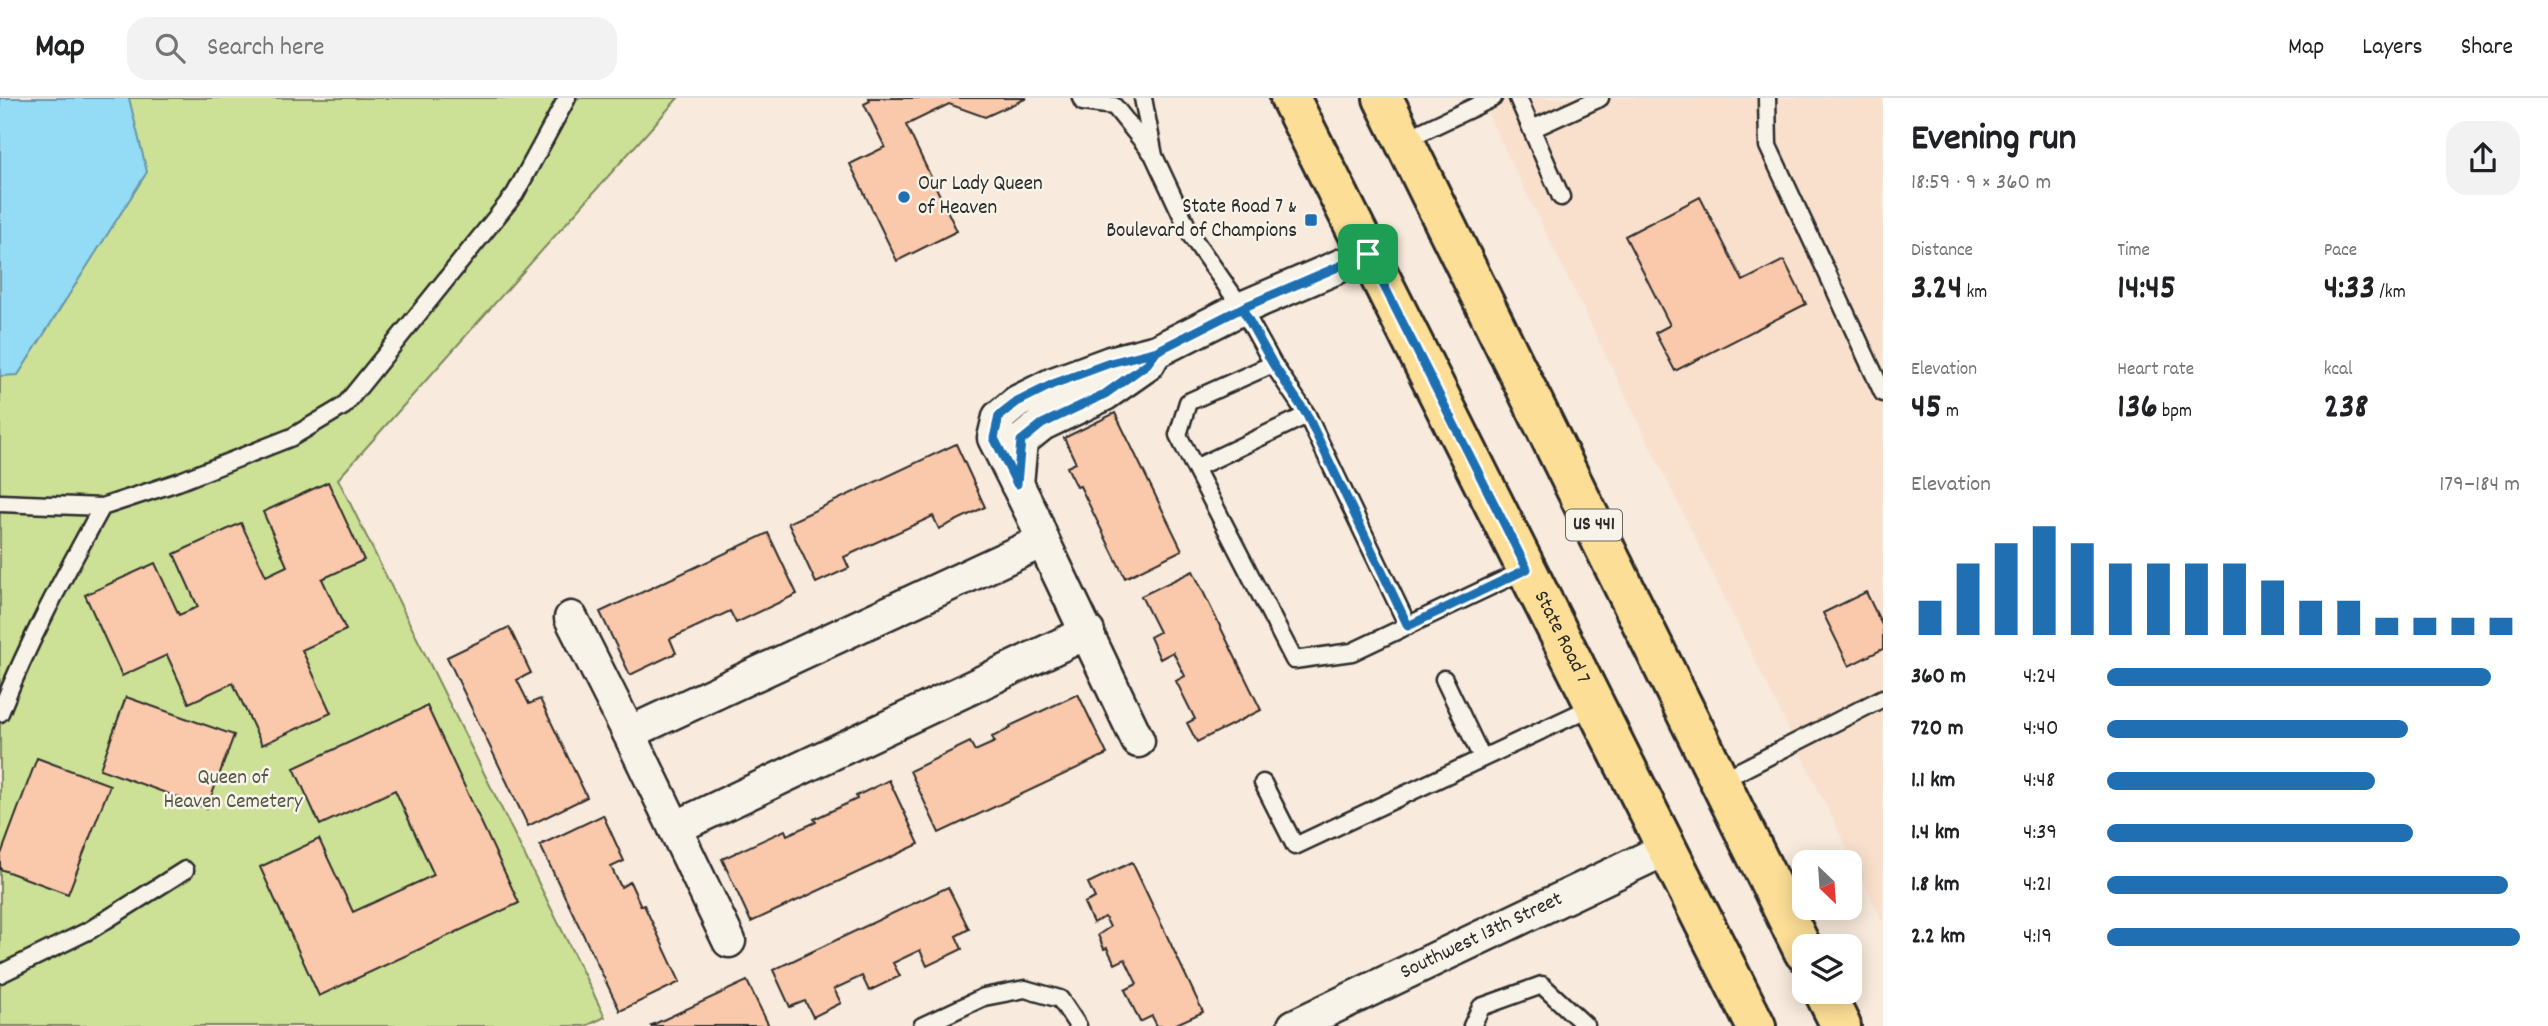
<!DOCTYPE html>
<html lang="en">
<head>
<meta charset="utf-8">
<style>
  body { margin:0; font-family:Dekko,sans-serif; background:#f2f2f2; color:#202124; height:100vh; display:flex; flex-direction:column; font-size:26px; white-space:nowrap }
  * { box-sizing:border-box; margin:0 }
  p { font-size:23px; color:#757577 }
  .icon { flex:none; width:38px; height:38px; fill:none; stroke:currentColor; stroke-width:2; stroke-linecap:round; stroke-linejoin:round }
  .map { position:relative; flex:1; overflow:hidden }
  .panel { display:flex; flex-direction:column; background:#fff; width:665px }
  .panel>* { flex:none }
  .needle { width:46px; rotate:155deg }
  .buttons { position:absolute; left:1792px; top:752px; display:grid; gap:14px }
  .buttons a { display:grid; place-items:center; width:70px; height:70px; border-radius:14px; background:#fff; box-shadow:0 4px 18px #0003; font-size:35px }
  .pin { position:absolute; display:grid; place-items:center; width:60px; height:60px; color:#fff; margin:-30px; border-radius:14px; box-shadow:0 4px 10px #0006 }
  .round { display:grid; place-items:center; flex:none; width:74px; height:74px; border-radius:21px; background:#f2f2f2 }
  .overview { display:flex; align-items:center; justify-content:space-between; height:119px; padding:0 28px }
  h1 { font-size:38px; font-weight:700; line-height:52px }
  .stats { display:grid; grid-template-columns:repeat(3,1fr); gap:10px; height:119px; padding:7px 28px }
  .stats div { display:grid; align-content:center }
  .stats b { font-size:35px; font-weight:700 }
  .stats small { font-size:19px; font-weight:400 }
  .stats p { font-size:19px }
  .chart { height:196px; padding:14px 28px }
  .chart p { display:flex; justify-content:space-between }
  .chart svg { width:100%; height:126px; margin-top:7px; stroke:#1f6fb2; stroke-width:6 }
  ul { padding:0 28px; list-style:none; font-size:23px }
  li { display:grid; grid-template-columns:112px 84px 1fr; align-items:center; height:52px }
  li i { height:18px; border-radius:9px; background:#1f6fb2 }
  header { display:flex; align-items:center; gap:42px; box-sizing:border-box; height:98px; padding:0 35px; background:#fff; border-bottom:2px solid #e0e0e0 }
  header strong { font-size:33px }
  nav { display:flex; gap:38px; margin-inline-start:auto; font-size:24px }
  .search { width:490px; height:63px; background:#f2f2f2; display:flex; align-items:center; gap:18px; box-sizing:border-box; padding:0 24px; border-radius:21px; color:#757577; font-size:26px }
  main { display:flex; flex:1; min-height:0 }
  .map>svg:first-child { display:block }
</style>
</head>
<body>
<header>
<strong>Map</strong>
<div class="search"><svg class="icon" aria-label="search" viewBox="0 0 24 24"><circle cx="10" cy="10" r="6"/><path d="M15 15l6 6"/></svg>Search here</div>
<nav><a>Map</a><a>Layers</a><a>Share</a></nav>
</header>
<main>
<div class="map">
<svg width="1883" height="928" viewBox="0 0 1883 928">
  <rect width="100%" height="100%" fill="#f8eadc"/>
  <filter id="ink" filterUnits="userSpaceOnUse"><feTurbulence type="fractalNoise" baseFrequency=".0143" numOctaves="2"/><feDisplacementMap in="SourceGraphic" scale="14" xChannelSelector="R" yChannelSelector="G"/><feConvolveMatrix kernelMatrix="1 2 1 2 8 2 1 2 1" color-interpolation-filters="sRGB"/></filter>
  <g filter="url(#ink)">
    <!-- built -->
    <path fill="#f9e0cd" d="M1480 0H1883V824Z"/>
    <!-- green -->
    <path fill="#cce196" stroke="#7c8660" stroke-width="2" d="M0 0H678L338 381 605 919 586 928H0Z"/>
    <!-- water -->
    <path fill="#94dbf6" stroke="#6a95a5" stroke-width="2" d="M0 0H129L147 74 18 277 0 278Z"/>
    <!-- building -->
    <path fill="#fac8aa" stroke="#2b2b2b" stroke-width="2" d="M869 0H1027L985 19 949 6 906 27 957 133 897 163 850 66 885 49 864 6 870 3Z
      M1700 99 1743 183 1784 162 1806 206 1675 273 1655 235 1670 227 1625 138Z
      M1115 315 1182 452 1125 480 1080 388 1077 389 1067 369 1076 365 1064 340Z
      M956 346 985 409 939 431 933 418 844 459 849 470 816 485 788 425Z
      M328 384 364 462 322 481 346 532 302 552 331 615 262 647 233 585 189 605 167 557 122 578 85 497 155 465 179 517 198 509 174 456 241 425 266 478 287 468 263 414Z
      M768 435 797 496 736 525 730 513 670 541 676 555 630 577 600 514Z
      M1193 473 1261 612 1197 644 1187 625 1195 621 1176 583 1185 578 1173 554 1160 561 1150 539 1159 534 1141 498Z
      M1866 494 1883 529V551L1849 568 1823 515Z
      M509 529 531 575 517 582 529 606 540 601 587 699 528 728 447 559Z
      M1078 596 1107 656 939 735 910 673 970 644 975 653 995 644 992 639 1011 630 1010 628Z
      M126 599 234 637 207 710 100 671Z
      M427 608 519 805 319 898 260 769 319 741 353 814 434 777 395 692 320 727 294 670Z
      M37 660 110 687 68 796 0 771V759Z
      M889 682 919 746 751 824 722 761 785 732 787 737 816 724 814 721 857 701 856 698Z
      M603 717 624 763 611 769 621 789 630 784 641 808 644 807 680 884 620 913 540 747Z
      M1132 764 1203 914 1172 928H1157L1152 918 1140 924 1125 892 1137 886 1125 861 1115 866 1107 850 1104 851 1098 837 1110 829 1105 819 1093 825 1084 805 1095 800 1088 785Z
      M948 789 969 831 956 838 962 851 927 868 920 852 893 865 900 878 869 893 862 878 834 891 841 905 813 919 805 903 790 909 773 872Z
      M747 883 769 928H650Z"/>
    <g fill="none" stroke-linecap="round" stroke-linejoin="round">
      <defs>
        <path id="lane" d="M1081 0 1083 4 1114 8 1152 55
          M1143 0 1154 58 1192 139 1242 210 1273 266 1188 304 1178 337 1294 562 1352 554 1527 471
          M1518 0 1561 99
          M1767 0 1768 48 1883 295
          M1532 31 1600 0
          M1404 42 1493 0
          M1273 266 1307 317 1408 528
          M1195 370 1307 317
          M0 405 102 409 178 384 292 339 344 308 515 96 567 0
          M1444 581 1482 660
          M0 615C28 544 65 476 102 409
          M1720 683 1883 600
          M1263 685 1295 748 1596 607
          M0 876 90 832 185 772
          M922 928 984 899 1025 891 1060 901 1078 928
          M1472 928 1481 909 1542 887 1586 928"/>
        <g id="street">
          <path d="M1017 386 1021 343 1042 326 1105 296 1148 266 1152 259"/>
          <path d="M571 520 629 635 729 843"/>
          <path d="M629 635 1043 443"/>
          <path d="M1138 643 1043 443 1033 418 994 340 999 319 1017 304 1053 286 1110 265 1157 253 1242 210 1368 156"/>
          <path d="M675 730 1088 534"/>
          <path id="s1" d="M1294 928 1668 750"/>
        </g>
        <g id="primary">
          <path id="s2" d="M1290 0 1756 928"/>
          <path d="M1383 0 1804 854"/>
          <path d="M1824 894 1841 928"/>
        </g>
      </defs>
      <!-- lane casing -->
      <use href="#lane" stroke="#2b2b2b" stroke-width="21"/>
      <!-- street casing -->
      <use href="#street" stroke="#2b2b2b" stroke-width="37"/>
      <!-- primary casing -->
      <use href="#primary" stroke="#2b2b2b" stroke-width="44"/>
      <!-- lane -->
      <use href="#lane" stroke="#f7f3e8" stroke-width="16"/>
      <!-- street -->
      <use href="#street" stroke="#f7f3e8" stroke-width="32"/>
      <!-- primary -->
      <use href="#primary" stroke="#fcde96" stroke-width="38"/>
    </g>
  </g>
  <g fill="none" stroke-linecap="round" stroke-linejoin="round" filter="url(#ink)">
    <defs>
      <path id="route" d="M1368 156 1242 210 1157 253 1110 265 1053 286 1017 304 999 318 994 340 1017 386 1021 343 1042 326 1105 296 1147 266 1157 253 1242 210 1273 266 1307 317 1408 528 1527 471 1368 156"/>
    </defs>
    <!-- route casing -->
    <use href="#route" stroke="#fff" stroke-width="14"/>
    <!-- route -->
    <use href="#route" stroke="#1f6fb2" stroke-width="9"/>
  </g>
  <!-- markers -->
  <g fill="#1f6fb2" stroke="#f7f3e8" stroke-width="2.5">
    <circle cx="904" cy="99" r="7"/>
    <rect x="1304" y="115" width="14" height="14" rx="3.5"/>
  </g>
  <g text-anchor="middle" dominant-baseline="central" stroke-width="5" stroke-linejoin="round" paint-order="stroke">
    <!-- shield labels -->
    <rect fill="#f7f3e8" stroke="#686764" stroke-width="2" x="1566" y="411.5" width="56" height="31" rx="5"/>
    <g font-size="19" font-weight="bold" fill="#2b2b2b">
      <text x="1594" y="427">US 441</text>
    </g>
    <!-- poi labels -->
    <g font-size="21" fill="#2b2b2b" stroke="#f7f3e8" text-anchor="start">
      <text x="918" y="87">Our Lady Queen<tspan x="918" dy="24">of Heaven</tspan></text>
      <text x="1297" y="110" text-anchor="end">State Road 7 &amp;<tspan x="1297" dy="24">Boulevard of Champions</tspan></text>
    </g>
    <!-- street labels -->
    <g font-size="21" fill="#2b2b2b" stroke="#f7f3e8">
      <text stroke="none"><textPath href="#s2" startOffset="604">State Road 7</textPath></text>
      <text stroke="none"><textPath href="#s1" startOffset="208">Southwest 13th Street</textPath></text>
    </g>
    <!-- park labels -->
    <g font-size="21" fill="#535846" stroke="#f7f3e8">
      <text x="233" y="681">Queen of<tspan x="233" dy="24">Heaven Cemetery</tspan></text>
    </g>
  </g>
</svg>
<div class="buttons">
<a><svg class="needle" viewBox="-14 -14 28 28"><path d="M0-13l5 13h-10z" fill="#e53935"/><path d="M0 13l5-13h-10z" fill="#757577"/></svg></a>
<a><svg class="icon" aria-label="layers" viewBox="0 0 24 24"><path d="M12 4l9 5-9 5-9-5zM3 14l9 5 9-5"/></svg></a>
</div>
<div class="pin" style="left:1368px;top:156px;background:#1e9e55"><svg class="icon" aria-label="arrive" viewBox="0 0 24 24"><path d="M6 21V4h12l-3 4 3 4H6"/></svg></div>
</div>
<section class="panel">
<div class="overview"><div><h1>Evening run</h1><p>18:59 · 9 × 360 m</p></div><a class="round"><svg class="icon" aria-label="share" viewBox="0 0 24 24"><path d="M12 15V3M7 8l5-5 5 5M5 13v7h14v-7"/></svg></a></div>
<div class="stats">
<div><p>Distance</p><b>3.24<small> km</small></b></div>
<div><p>Time</p><b>14:45</b></div>
<div><p>Pace</p><b>4:33<small> /km</small></b></div>
</div>
<div class="stats">
<div><p>Elevation</p><b>45<small> m</small></b></div>
<div><p>Heart rate</p><b>136<small> bpm</small></b></div>
<div><p>kcal</p><b>238</b></div>
</div>
<div class="chart"><p><span>Elevation</span>179–184 m</p>
<svg viewBox="0 0 160 44" preserveAspectRatio="none"><path d="M5 44V32M15 44V19M25 44V12M35 44V6M45 44V12M55 44V19M65 44V19M75 44V19M85 44V19M95 44V25M105 44V32M115 44V32M125 44V38M135 44V38M145 44V38M155 44V38"/></svg>
</div>
<ul>
<li><b>360 m</b>4:24<i style="width:93%"></i></li>
<li><b>720 m</b>4:40<i style="width:73%"></i></li>
<li><b>1.1 km</b>4:48<i style="width:65%"></i></li>
<li><b>1.4 km</b>4:39<i style="width:74%"></i></li>
<li><b>1.8 km</b>4:21<i style="width:97%"></i></li>
<li><b>2.2 km</b>4:19<i style="width:100%"></i></li>
</ul>
</section>
</main>
</body>
</html>
